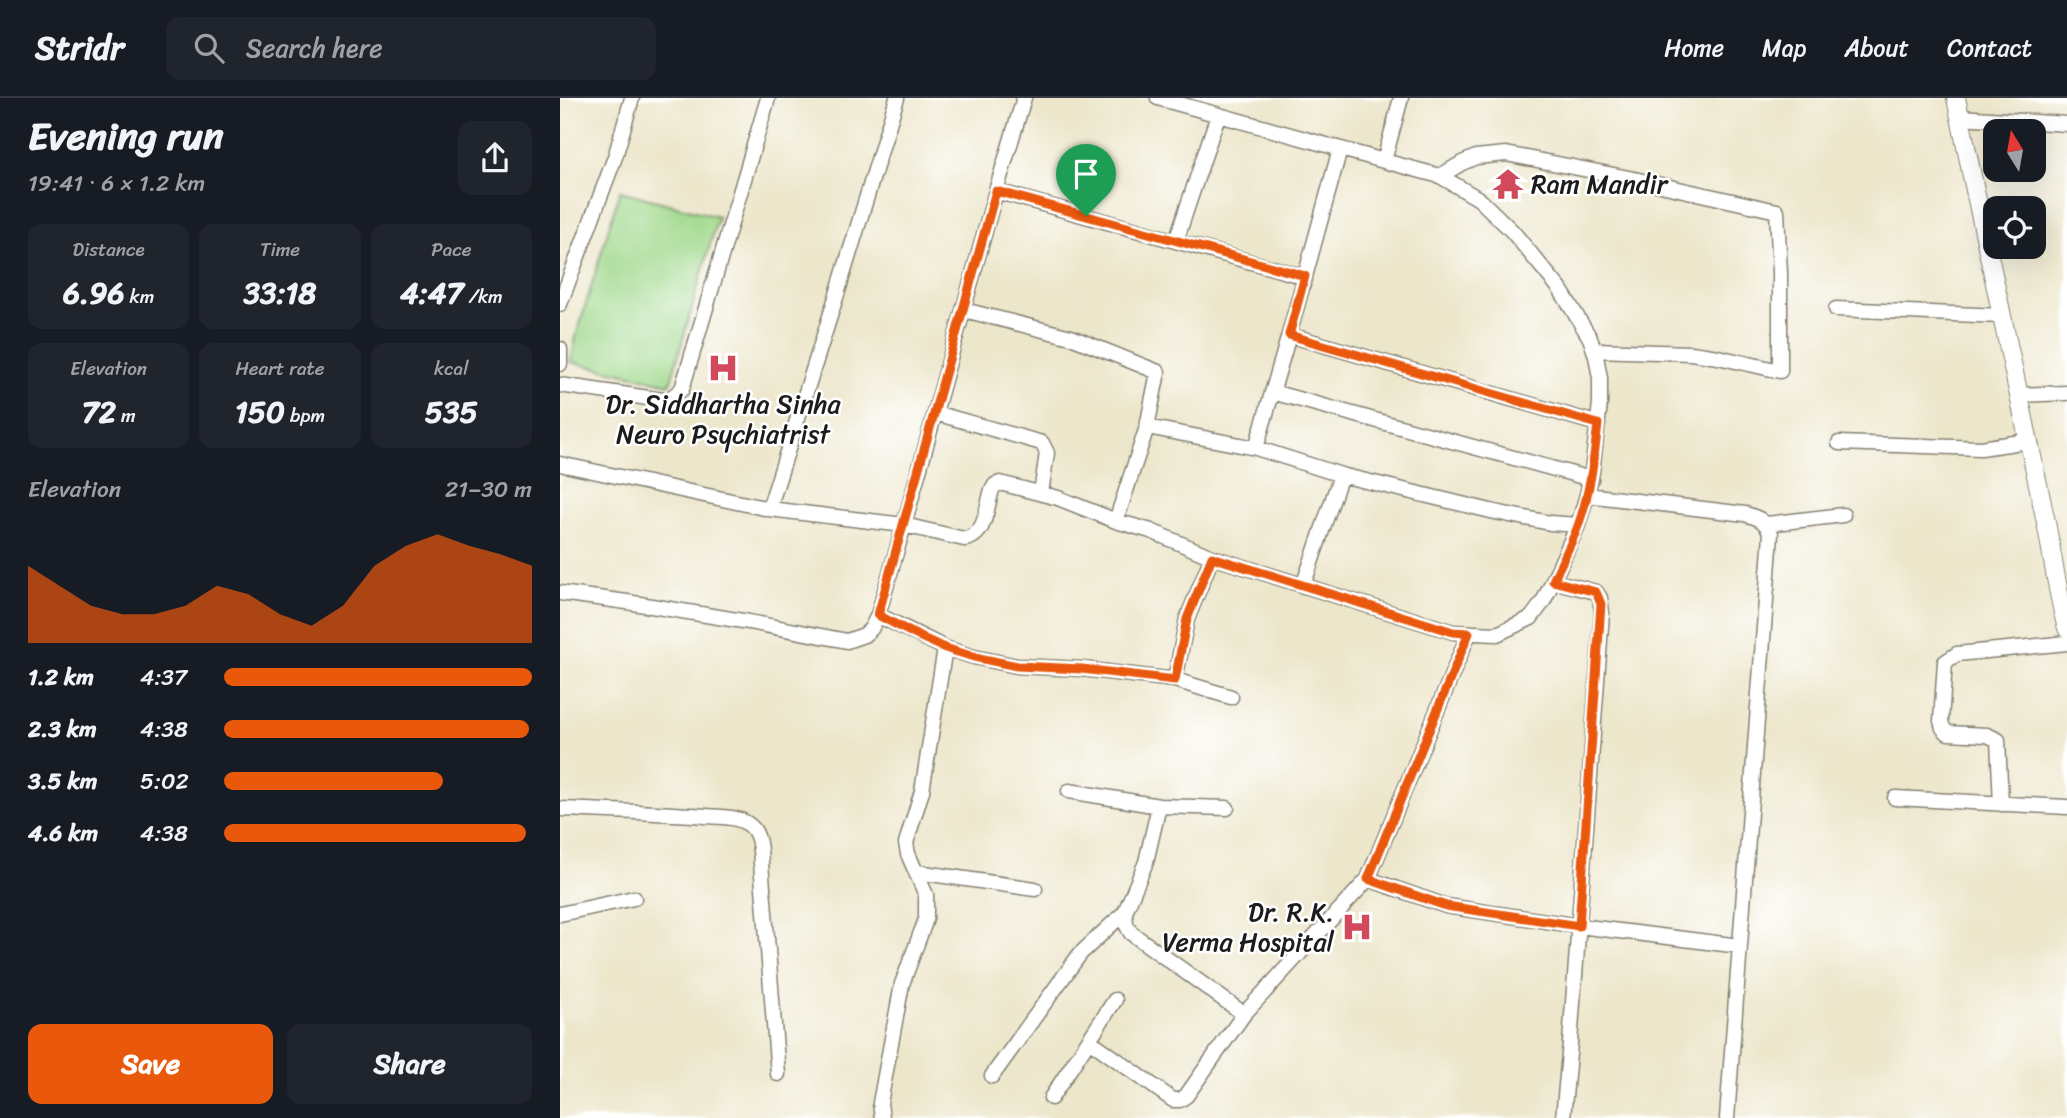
<!DOCTYPE html>
<html lang="en">
<head>
<meta charset="utf-8">
<style>
  body { margin:0; font-family:Sriracha,sans-serif; background:#20242c; color:#f1f3f6; height:100vh; display:flex; flex-direction:column; font-size:26px; white-space:nowrap }
  * { box-sizing:border-box; margin:0 }
  p { font-size:23px; color:#9ea1a6 }
  .icon { flex:none; width:38px; height:38px; fill:none; stroke:currentColor; stroke-width:2; stroke-linecap:round; stroke-linejoin:round }
  .map { position:relative; flex:1; overflow:hidden }
  .panel { display:flex; flex-direction:column; background:#171b24; width:560px }
  .panel>* { flex:none }
  .needle { width:46px; rotate:349deg }
  .fabs { position:absolute; left:1423px; top:21px; display:grid; gap:14px }
  .fabs a { display:grid; place-items:center; width:63px; height:63px; border-radius:14px; background:#171b24; box-shadow:0 7px 28px #0002; font-size:35px }
  .pin { position:absolute; display:grid; place-items:center; width:60px; height:60px; color:#fff; margin:-72px -30px; border-radius:50% 50% 50% 0; rotate:-45deg; box-shadow:0 0 7px #0007 }
  .pin .icon { rotate:45deg }
  .round { display:grid; place-items:center; flex:none; width:74px; height:74px; border-radius:14px; background:#20242c }
  .headline { display:flex; align-items:center; justify-content:space-between; height:119px; padding:0 28px }
  h1 { font-size:38px; font-weight:700; line-height:52px }
  .figures { display:grid; grid-template-columns:repeat(3,1fr); gap:10px; height:119px; padding:7px 28px }
  .figures div { display:grid; align-content:center; border-radius:14px; background:#20242c; text-align:center }
  .figures b { font-size:30px; font-weight:700 }
  .figures small { font-size:19px; font-weight:400 }
  .figures p { font-size:19px }
  .chart { height:196px; padding:14px 28px }
  .chart p { display:flex; justify-content:space-between }
  .chart svg { width:100%; height:126px; margin-top:7px; fill:#ea580c; opacity:.7 }
  .button { display:flex; gap:14px; margin-top:auto; padding:14px 28px }
  .button a { flex:1; height:80px; border-radius:14px; background:#ea580c; color:#fff; font-size:28px; font-weight:700; line-height:80px; text-align:center }
  .button a+a { background:#20242c; color:#f1f3f6 }
  ul { padding:0 28px; list-style:none; font-size:23px }
  li { display:grid; grid-template-columns:112px 84px 1fr; align-items:center; height:52px }
  li i { height:18px; border-radius:9px; background:#ea580c }
  header { display:flex; align-items:center; gap:42px; box-sizing:border-box; height:98px; padding:0 35px; background:#171b24; border-bottom:2px solid #363941 }
  header strong { font-size:33px }
  nav { display:flex; gap:38px; margin-inline-start:auto; font-size:24px }
  .search { width:490px; height:63px; background:#20242c; display:flex; align-items:center; gap:18px; box-sizing:border-box; padding:0 24px; border-radius:14px; color:#9ea1a6; font-size:26px }
  main { display:flex; flex:1; min-height:0 }
  .map>svg:first-child { display:block }
</style>
</head>
<body>
<header>
<strong>Stridr</strong>
<div class="search"><svg class="icon" aria-label="search" viewBox="0 0 24 24"><circle cx="10" cy="10" r="6"/><path d="M15 15l6 6"/></svg>Search here</div>
<nav><a>Home</a><a>Map</a><a>About</a><a>Contact</a></nav>
</header>
<main>
<section class="panel">
<div class="headline"><div><h1>Evening run</h1><p>19:41 · 6 × 1.2 km</p></div><a class="round"><svg class="icon" aria-label="share" viewBox="0 0 24 24"><path d="M12 15V3M7 8l5-5 5 5M5 13v7h14v-7"/></svg></a></div>
<div class="figures">
<div><p>Distance</p><b>6.96<small> km</small></b></div>
<div><p>Time</p><b>33:18</b></div>
<div><p>Pace</p><b>4:47<small> /km</small></b></div>
</div>
<div class="figures">
<div><p>Elevation</p><b>72<small> m</small></b></div>
<div><p>Heart rate</p><b>150<small> bpm</small></b></div>
<div><p>kcal</p><b>535</b></div>
</div>
<div class="chart"><p><span>Elevation</span>21–30 m</p>
<svg viewBox="0 0 160 44" preserveAspectRatio="none"><path d="M0 44V17L10 24L20 31L30 34L40 34L50 31L60 24L70 27L80 34L90 38L100 31L110 17L120 10L130 6L140 10L150 13L160 17V44z"/></svg>
</div>
<ul>
<li><b>1.2 km</b>4:37<i style="width:100%"></i></li>
<li><b>2.3 km</b>4:38<i style="width:99%"></i></li>
<li><b>3.5 km</b>5:02<i style="width:71%"></i></li>
<li><b>4.6 km</b>4:38<i style="width:98%"></i></li>
</ul>
<div class="button"><a>Save</a><a>Share</a></div>
</section>
<div class="map">
<svg width="1507" height="1020" viewBox="0 0 1507 1020">
  <rect width="100%" height="100%" fill="#fff"/>
  <filter id="ink" filterUnits="userSpaceOnUse"><feTurbulence type="fractalNoise" baseFrequency=".0143" numOctaves="2"/><feDisplacementMap in="SourceGraphic" scale="14" xChannelSelector="R" yChannelSelector="G"/><feConvolveMatrix kernelMatrix="1 2 1 2 8 2 1 2 1" color-interpolation-filters="sRGB"/></filter>
  <filter id="wash" filterUnits="userSpaceOnUse"><feTurbulence type="fractalNoise" baseFrequency=".00686" numOctaves="4" result="noise"/><feDisplacementMap in="SourceGraphic" scale="28" xChannelSelector="R" yChannelSelector="G"/><feGaussianBlur stdDeviation="1.57" result="paint"/><feColorMatrix in="noise" values="0 0 0 0 0 0 0 0 0 0 0 0 0 0 0 0 0 1.4 0 .05"/><feComposite in="paint" operator="in"/></filter>
  <g filter="url(#wash)">
    <rect width="100%" height="100%" fill="#ece6ca"/>
    <!-- green -->
    <path fill="#9fd88a" stroke="#5e7a53" stroke-width="2" d="M60 93 158 119 110 286 11 264 16 239Z"/>
  </g>
  <g filter="url(#ink)">
    <g fill="none" stroke-linecap="round" stroke-linejoin="round">
      <defs>
        <path id="minor" d="M598 0 824 63 841 0
          M1400 19 1507 26
          M880 78 902 65 916 59 946 56 1074 81 1217 113 1220 175V273L1158 259 1131 255 1034 252
          M436 93 745 179
          M616 143 658 17
          M0 206 55 59 72 0
          M1276 211 1441 218
          M404 212 511 239 598 274 587 329 556 423 591 433 652 459 893 534 937 536 971 520 983 504 993 483 1018 427 1027 397 1032 374 1040 305V280L1036 258 1030 240 1000 191 952 133 919 101 880 78 824 63
          M729 237 1038 326
          M0 251V266
          M0 287 102 302 111 300 122 291 208 0
          M712 294 1031 381
          M1458 297 1507 295
          M375 315 482 345 487 355 481 395
          M587 329 696 350 781 377 935 414 990 425 1018 427
          M1279 345 1421 350 1468 343
          M696 350 729 237 780 51
          M0 366 209 411 344 427 404 441C426 439 426 410 432 392L435 387 440 385 498 400 556 423
          M1027 397 1185 416C1199 420 1205 422 1211 436L1167 1020
          M209 411 278 193 337 0
          M1207 426 1283 417
          M652 459 627 521 615 582 671 599
          M993 483 1036 494 1040 500 1042 515 1010 945 1003 1020
          M743 488 781 377
          M0 495 67 504 189 524 287 543 304 537 311 531 318 517 344 427 436 93 464 0
          M318 517 385 550 414 559 457 568 522 571 615 582
          M509 693 599 708 586 764 565 814 566 826 571 835 684 916
          M1335 700 1507 709
          M1441 706 1438 642 1427 637 1388 635 1383 630 1381 623 1385 564 1397 556 1507 545
          M599 708 667 710
          M0 711C48 713 97 714 146 718 159 719 176 718 188 726 200 734 200 751 201 765L218 976
          M357 774 475 791
          M808 781 886 808 1019 828 1180 848
          M0 816 74 800
          M529 942 613 1002H620L626 998 684 916 808 781 909 535
          M432 978 520 856 565 814
          M491 1000 555 902
          M322 1020 320 1005 342 886 366 821V797L348 756 346 745 362 693 385 550"/>
        <path id="tertiary" d="M1396 0C1424 137 1453 274 1483 410 1492 450 1496 491 1507 530"/>
      </defs>
      <!-- minor casing -->
      <use href="#minor" stroke="#848173" stroke-width="17"/>
      <!-- tertiary casing -->
      <use href="#tertiary" stroke="#848173" stroke-width="20"/>
      <!-- minor -->
      <use href="#minor" stroke="#fff" stroke-width="14"/>
      <!-- tertiary -->
      <use href="#tertiary" stroke="#fff" stroke-width="18"/>
    </g>
  </g>
  <g fill="none" stroke-linecap="round" stroke-linejoin="round" filter="url(#ink)">
    <defs>
      <path id="route" d="M436 93 745 178 729 237 1038 326C1034 360 1030 395 1018 428 1011 447 1001 465 993 483L1036 494 1041 506 1019 828 886 808 808 781 909 535 893 534 652 459 627 521 615 582 522 571 457 568 414 559 385 550 356 537 318 517Z"/>
    </defs>
    <!-- route casing -->
    <use href="#route" stroke="#fff" stroke-width="14"/>
    <!-- route -->
    <use href="#route" stroke="#ea580c" stroke-width="9"/>
  </g>
  <!-- icons -->
  <defs>
    <symbol id="temple-bare" viewBox="-9 -9 18 18"><path d="M0-6L5-2H3V0L6.5 2.5H4V6H1.5V3h-3V6H-4V2.5H-6.5L-3 0V-2H-5Z" fill="#d1495b" stroke="#fff" stroke-width="2.5" paint-order="stroke"/></symbol>
    <symbol id="hospital-bare" viewBox="-9 -9 18 18"><path d="M-5-5h3v3.5h4V-5h3V5h-3V1.5h-4V5h-3Z" fill="#d1495b" stroke="#fff" stroke-width="2.5" paint-order="stroke"/></symbol>
  </defs>
  <g fill-rule="evenodd">
    <use href="#temple-bare" x="926" y="64" width="44" height="44"/>
    <use href="#hospital-bare" x="141" y="248" width="44" height="44"/>
    <use href="#hospital-bare" x="775" y="807" width="44" height="44"/>
  </g>
  <g text-anchor="middle" dominant-baseline="central" stroke-width="5" stroke-linejoin="round" paint-order="stroke">
    <!-- poi labels -->
    <g font-size="26" fill="#1c1c1c" stroke="#fff" text-anchor="start">
      <text x="971" y="86">Ram Mandir</text>
      <text x="163" y="306" text-anchor="middle">Dr. Siddhartha Sinha<tspan x="163" dy="30">Neuro Psychiatrist</tspan></text>
      <text x="774" y="814" text-anchor="end">Dr. R.K.<tspan x="774" dy="30">Verma Hospital</tspan></text>
    </g>
  </g>
</svg>
<div class="fabs">
<a><svg class="needle" viewBox="-14 -14 28 28"><path d="M0-13l5 13h-10z" fill="#e53935"/><path d="M0 13l5-13h-10z" fill="#9ea1a6"/></svg></a>
<a><svg class="icon" aria-label="locate" viewBox="0 0 24 24"><circle cx="12" cy="12" r="6"/><path d="M12 2v4M12 18v4M2 12h4M18 12h4"/></svg></a>
</div>
<div class="pin" style="left:526px;top:118px;background:#1e9e55"><svg class="icon" aria-label="arrive" viewBox="0 0 24 24"><path d="M6 21V4h12l-3 4 3 4H6"/></svg></div>
</div>
</main>
</body>
</html>
